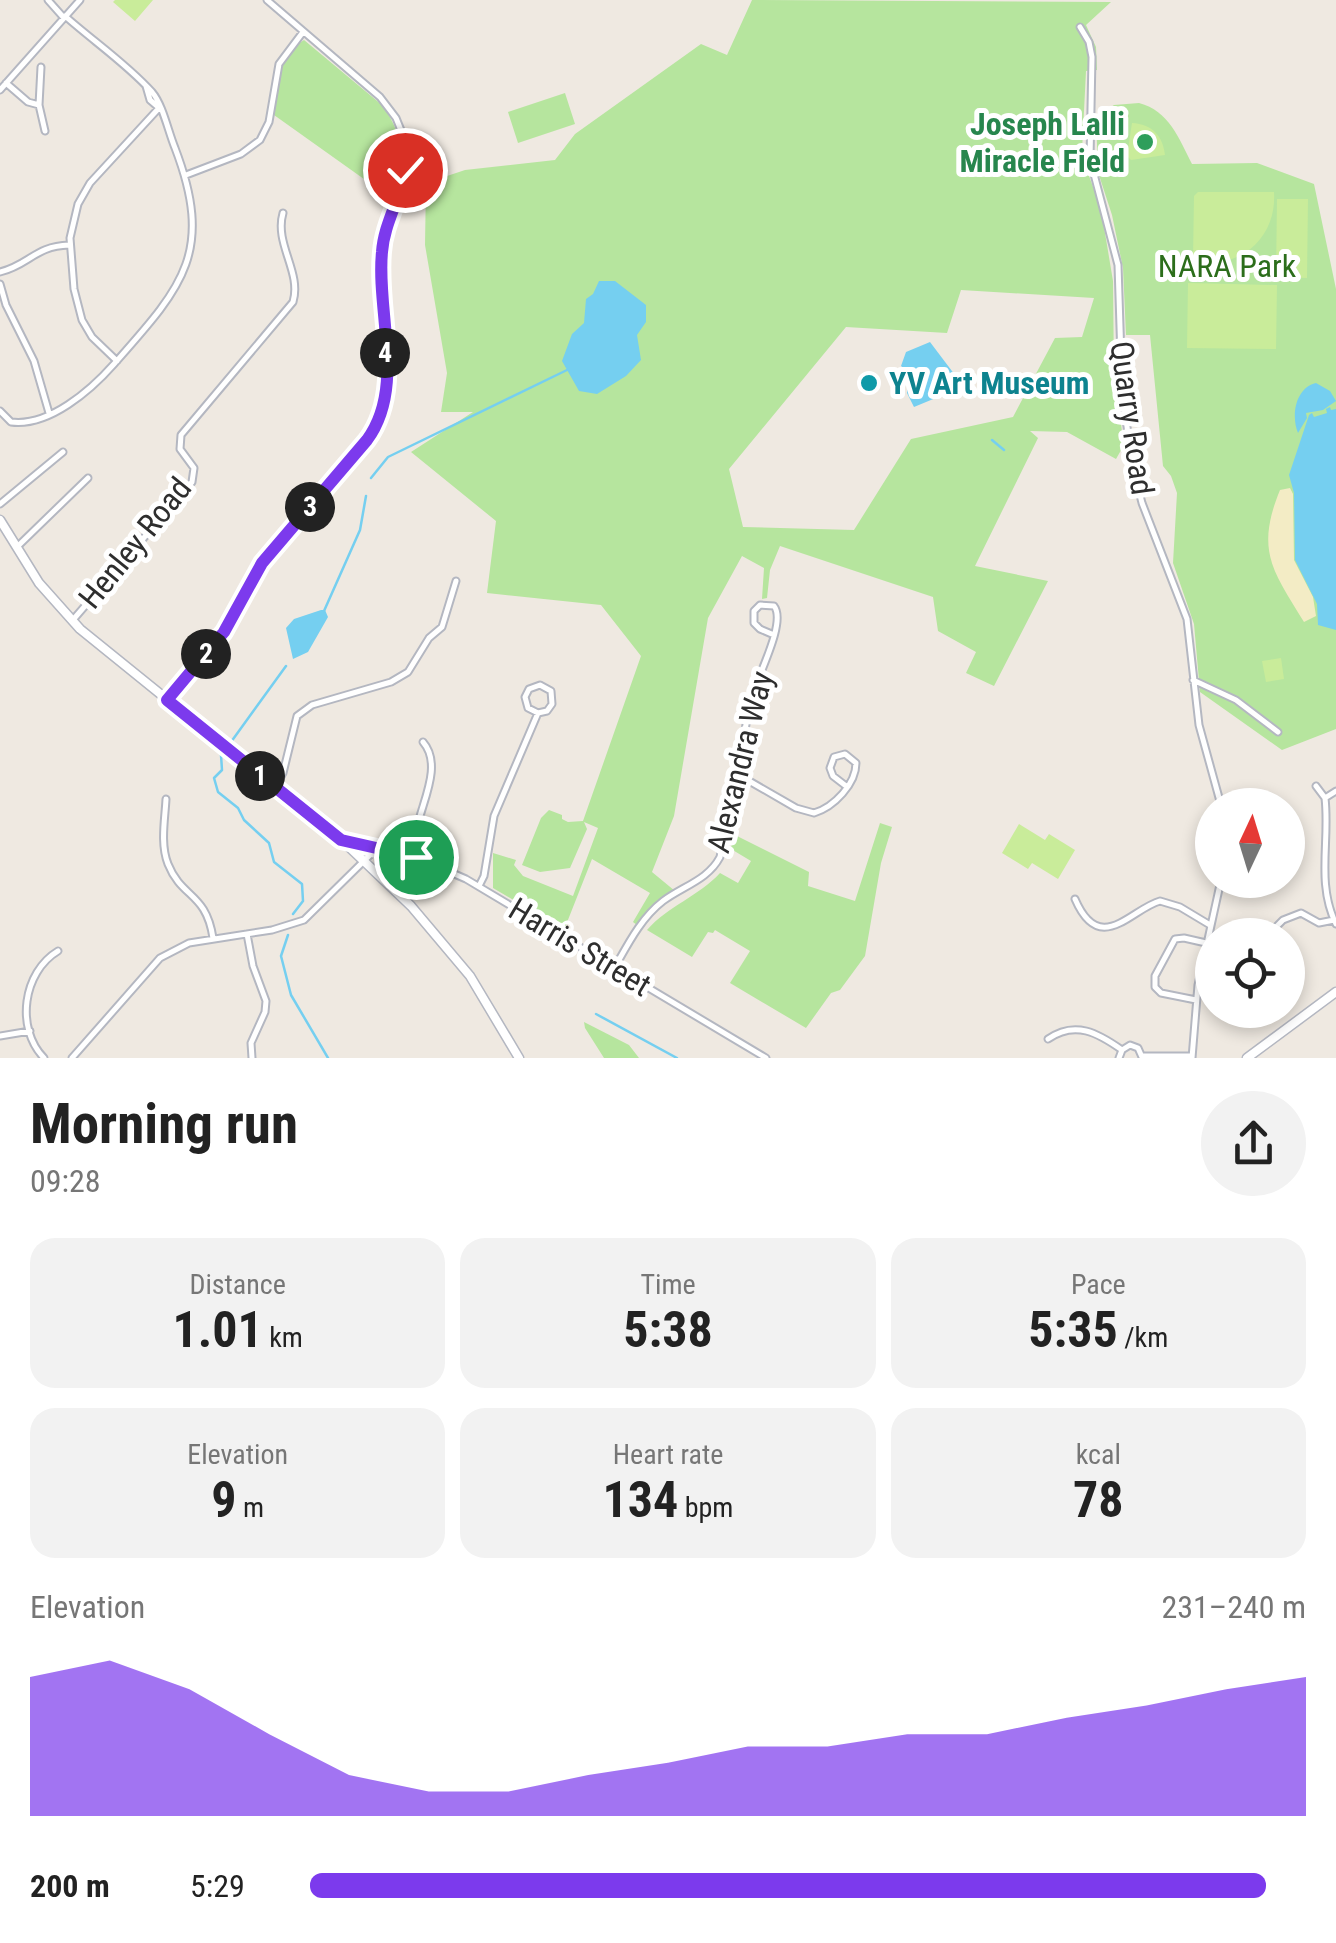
<!DOCTYPE html>
<html lang="en">
<head>
<meta charset="utf-8">
<style>
  body { margin:0; font-family:"Roboto Condensed",sans-serif; background:#f2f2f2; color:#222; height:100vh; display:flex; flex-direction:column; font-size:38px; white-space:nowrap }
  * { box-sizing:border-box; margin:0 }
  p { font-size:32px; color:#767676 }
  .icon { flex:none; width:55px; height:55px; fill:none; stroke:currentColor; stroke-width:2; stroke-linecap:round; stroke-linejoin:round }
  .map { position:relative; height:1058px; overflow:hidden }
  .details { display:flex; flex-direction:column; background:#fff; flex:1 }
  .details>* { flex:none }
  .needle { width:65px; rotate:4deg }
  .tools { position:absolute; left:1195px; top:788px; display:grid; gap:20px }
  .tools a { display:grid; place-items:center; width:110px; height:110px; border-radius:50%; background:#fff; box-shadow:0 5px 15px #0003; font-size:50px }
  .pin { position:absolute; display:grid; place-items:center; width:85px; height:85px; color:#fff; margin:-42px; border:5px solid #fff; border-radius:50%; box-shadow:0 2px 10px #0007 }
  .km { position:absolute; width:50px; height:50px; margin:-25px; border-radius:50%; background:#222; color:#fff; font-size:28px; line-height:50px; text-align:center }
  .round { display:grid; place-items:center; flex:none; width:105px; height:105px; border-radius:52px; background:#f2f2f2 }
  .headline { display:flex; align-items:center; justify-content:space-between; height:170px; padding:0 30px }
  h1 { font-size:55px; font-weight:700; line-height:75px }
  .metrics { display:grid; grid-template-columns:repeat(3,1fr); gap:15px; height:170px; padding:10px 30px }
  .metrics div { display:grid; align-content:center; border-radius:25px; background:#f2f2f2; text-align:center }
  .metrics b { font-size:50px; font-weight:700 }
  .metrics small { font-size:28px; font-weight:400 }
  .metrics p { font-size:28px }
  .chart { height:280px; padding:20px 30px }
  .chart p { display:flex; justify-content:space-between }
  .chart svg { width:100%; height:180px; margin-top:10px; fill:#7c3aed; opacity:.7 }
  ul { padding:0 30px; list-style:none; font-size:32px }
  li { display:grid; grid-template-columns:160px 120px 1fr; align-items:center; height:75px }
  li i { height:25px; border-radius:12px; background:#7c3aed }
  .map>svg:first-child { display:block }
</style>
</head>
<body>
<div class="map">
<svg width="1336" height="1058" viewBox="0 0 1336 1058">
  <rect width="100%" height="100%" fill="#efe9e1"/>
  <!-- green -->
  <path fill="#b6e59e" fill-rule="evenodd" d="M752 0 1111 2 1086 25 1096 47 1097 70 1086 71 1082 151 1084 162 1101 209 1113 281 1114 376 1124 445 1116 459 1067 432 1030 431 1038 438 975 566 1048 581 994 686 966 673 976 652 938 631 933 597 780 546 770 570 767 598 762 599 764 568 742 556 708 618 674 816 652 872 675 891 637 925 633 922 650 893 592 859 564 930 493 888V853L516 860 514 865 523 876 573 896 598 828 584 822 587 829 570 868 540 872 522 865 541 818 549 810 562 815V819L568 822 583 821 641 656 601 605 487 593 496 521 411 452 473 412H441L447 373 425 245 426 183 465 170 555 160 575 134 701 44 727 55ZM961 290 1094 298 1082 337 1055 338 1013 417 911 439 854 530 743 527 729 469 846 327 947 333Z
    M304 40 382 105C405 136 405 164 392 199L274 115C277 87 278 55 304 40Z
    M565 93 575 124 518 143 508 112Z
    M1139 103C1169 111 1179 138 1192 164L1257 163 1314 184 1336 289V729L1282 750 1200 692 1194 624 1173 563 1177 493 1171 476 1163 466 1150 335H1126L1123 268 1112 215 1098 172 1096 117 1114 105Z
    M880 823 892 827 881 863 865 956 840 990 831 993 806 1028 730 983 750 951 715 930 713 933 708 932 692 957 647 930C668 906 699 896 720 873L738 883 751 861 731 849 733 834 809 872 808 886 855 901Z
    M584 1022 629 1045 639 1058H604L585 1028Z"/>
  <!-- sand -->
  <path fill="#f3ecc5" d="M1290 488 1293 494 1294 560 1313 597 1316 616 1304 622C1273 571 1255 551 1280 490Z"/>
  <!-- pitch -->
  <path fill="#c9ec9a" d="M115 0H153L135 21 113 2Z
    M1132 123C1152 124 1163 136 1165 155L1131 160 1127 156Z
    M1198 192H1274C1277 239 1239 271 1193 260L1194 196Z
    M1277 199H1308L1307 278 1276 277Z
    M1188 283 1277 285 1276 349 1187 348Z
    M1281 658 1284 679 1266 682 1262 661Z
    M1019 824 1045 840 1049 834 1075 850 1058 879 1032 863 1028 869 1002 853Z"/>
  <!-- water -->
  <path fill="#75cff0" d="M599 281H615L646 305V322L637 335 641 360 626 376 597 394 579 391 562 361 572 334 584 323 586 299 593 294Z
    M930 342 961 383 955 390 914 407 907 393 908 372 901 366 906 352Z
    M1316 383 1330 391 1336 401 1323 410 1306 413 1307 418 1298 433C1291 416 1295 388 1316 383Z
    M1330 407 1331 410 1336 409V630L1318 625 1317 604 1295 560 1294 493 1289 475 1309 415 1312 413 1314 417 1327 413 1326 409Z
    M321 610H325L328 617 308 652 293 659 286 628 294 619Z"/>
  <g fill="none" stroke-linecap="round" stroke-linejoin="round">
    <!-- stream -->
    <path stroke="#75cff0" stroke-width="2.5" d="M992 440 1004 450
      M371 478 388 457 567 370
      M324 611 360 530 366 496
      M231 742 286 666
      M221 755 222 770 214 778 218 792 238 808 244 820 269 843 274 862 302 884 303 901 293 914
      M288 935 281 956 291 995 328 1058
      M596 1014 677 1058"/>
    <defs>
      <path id="minor" d="M48 0 64 18
        M1080 27 1089 42 1092 57 1090 159 1118 265 1122 389 1132 464 1142 503 1187 619 1199 725 1221 805
        M41 67 39 105 45 131
        M6 83 28 102 39 105
        M146 86 150 100 157 106
        M0 90 80 0
        M186 175 241 154 260 140 269 122 279 64 303 32
        M0 272C29 265 35 246 69 245
        M0 284 6 305 34 361 49 413
        M117 361 92 337 82 320 74 289 70 238 78 204 90 183 159 108
        M0 411 11 422C49 427 91 390 114 364 182 287 215 253 175 148 168 131 163 105 152 92 127 64 93 41 65 16
        M0 504 63 452
        M18 546 88 478
        M72 621 192 482 194 468 180 449 181 435 293 302C302 272 274 244 283 213
        M1193 680 1236 700 1278 732
        M168 700 224 632 257 570 373 432 385 399 382 249 404 178 405 140 396 118 380 97 267 0
        M423 742C443 765 422 802 417 828L425 844V860
        M737 774 796 808 814 813C834 807 856 784 856 763L845 754 834 757 830 768 833 776 846 786
        M1316 786 1325 798C1330 841 1316 883 1336 924
        M275 788 283 773 297 716 312 705 391 682 408 672 429 638 442 627 456 581
        M1325 798 1336 791
        M166 799C165 819 160 844 168 864 182 899 206 892 213 938
        M344 841 406 853 466 879 766 1058
        M479 886 484 876 494 816 538 713 547 711 552 704 551 691 540 685 529 689 525 697 528 708 538 713
        M1075 899C1100 957 1131 909 1160 901L1180 907 1210 925
        M247 934 253 966 266 1001 265 1012 251 1043 252 1058
        M1268 935 1283 920 1301 913 1319 923 1334 920
        M615 967C628 944 641 918 663 901 683 886 708 880 720 857L751 699C757 677 787 622 774 606L760 605 754 611V623L760 629 774 635
        M1196 1000 1161 993 1155 987V976L1175 939 1184 938 1206 943
        M0 1036 30 1031
        M1048 1039C1075 1020 1098 1033 1122 1050
        M1142 1056H1192
        M44 1058C15 1028 23 972 58 951
        M72 1058 160 958 189 943 272 930 304 920 372 853 380 849
        M1119 1058 1122 1050 1130 1045 1138 1048 1142 1057
        M1192 1058 1198 985 1221 880"/>
      <path id="secondary" d="M0 520 39 583 80 629 347 845 411 906 470 976 519 1058
        M1247 1058 1336 992"/>
    </defs>
    <!-- minor casing -->
    <use href="#minor" stroke="#b4b7c1" stroke-width="9"/>
    <!-- secondary casing -->
    <use href="#secondary" stroke="#b4b7c1" stroke-width="11"/>
    <!-- minor -->
    <use href="#minor" stroke="#fff" stroke-width="5"/>
    <!-- secondary -->
    <use href="#secondary" stroke="#fff" stroke-width="8"/>
  </g>
  <g fill="none" stroke-linecap="round" stroke-linejoin="round">
    <defs>
      <path id="route" d="M405 170C401 198 384 223 382 252 376 312 406 387 367 440L262 563 224 632 167 700 341 840 416 857"/>
    </defs>
    <!-- route casing -->
    <use href="#route" stroke="#fff" stroke-width="20"/>
    <!-- route -->
    <use href="#route" stroke="#7c3aed" stroke-width="12"/>
  </g>
  <!-- markers -->
  <circle fill="#2e9e5b" stroke="#fff" stroke-width="4" cx="1145" cy="142" r="10"/>
  <circle fill="#0f9aa8" stroke="#fff" stroke-width="4" cx="869" cy="383" r="10"/>
  <g text-anchor="middle" dominant-baseline="central" stroke-width="10" stroke-linejoin="round" paint-order="stroke">
    <!-- leisure labels -->
    <g font-size="32" font-weight="bold" fill="#27864d" stroke="#fff" text-anchor="end">
      <text x="1125" y="124">Joseph Lalli<tspan x="1125" dy="37">Miracle Field</tspan></text>
    </g>
    <!-- park labels -->
    <g font-size="32" fill="#2c6e1b" stroke="#fff">
      <text x="1227" y="266">NARA Park</text>
    </g>
    <!-- culture labels -->
    <g font-size="32" font-weight="bold" fill="#0d838f" stroke="#fff" text-anchor="start">
      <text x="889" y="383">YV Art Museum</text>
    </g>
    <!-- street labels -->
    <g font-size="32" fill="#2e2e2e" stroke="#fff">
      <text transform="translate(1132 418) rotate(82)">Quarry Road</text>
      <text transform="translate(135 543) rotate(-51)">Henley Road</text>
      <text transform="translate(740 762) rotate(-76)">Alexandra Way</text>
      <text transform="translate(580 947) rotate(31)">Harris Street</text>
    </g>
  </g>
</svg>
<div class="tools">
<a><svg class="needle" viewBox="-14 -14 28 28"><path d="M0-13l5 13h-10z" fill="#e53935"/><path d="M0 13l5-13h-10z" fill="#767676"/></svg></a>
<a><svg class="icon" aria-label="locate" viewBox="0 0 24 24"><circle cx="12" cy="12" r="6"/><path d="M12 2v4M12 18v4M2 12h4M18 12h4"/></svg></a>
</div>
<div class="pin" style="left:416px;top:857px;background:#1e9e55"><svg class="icon" aria-label="arrive" viewBox="0 0 24 24"><path d="M6 21V4h12l-3 4 3 4H6"/></svg></div>
<div class="pin" style="left:405px;top:170px;background:#d93025"><svg class="icon" aria-label="check" viewBox="0 0 24 24"><path d="M5 12l5 5 9-10"/></svg></div>
<b class="km" style="left:260px;top:776px">1</b>
<b class="km" style="left:206px;top:654px">2</b>
<b class="km" style="left:310px;top:507px">3</b>
<b class="km" style="left:385px;top:353px">4</b>
</div>
<section class="details">
<div class="headline"><div><h1>Morning run</h1><p>09:28</p></div><a class="round"><svg class="icon" aria-label="share" viewBox="0 0 24 24"><path d="M12 15V3M7 8l5-5 5 5M5 13v7h14v-7"/></svg></a></div>
<div class="metrics">
<div><p>Distance</p><b>1.01<small> km</small></b></div>
<div><p>Time</p><b>5:38</b></div>
<div><p>Pace</p><b>5:35<small> /km</small></b></div>
</div>
<div class="metrics">
<div><p>Elevation</p><b>9<small> m</small></b></div>
<div><p>Heart rate</p><b>134<small> bpm</small></b></div>
<div><p>kcal</p><b>78</b></div>
</div>
<div class="chart"><p><span>Elevation</span>231–240 m</p>
<svg viewBox="0 0 160 44" preserveAspectRatio="none"><path d="M0 44V10L10 6L20 13L30 24L40 34L50 38L60 38L70 34L80 31L90 27L100 27L110 24L120 24L130 20L140 17L150 13L160 10V44z"/></svg>
</div>
<ul>
<li><b>200 m</b>5:29<i style="width:96%"></i></li>
</ul>
</section>
</body>
</html>
